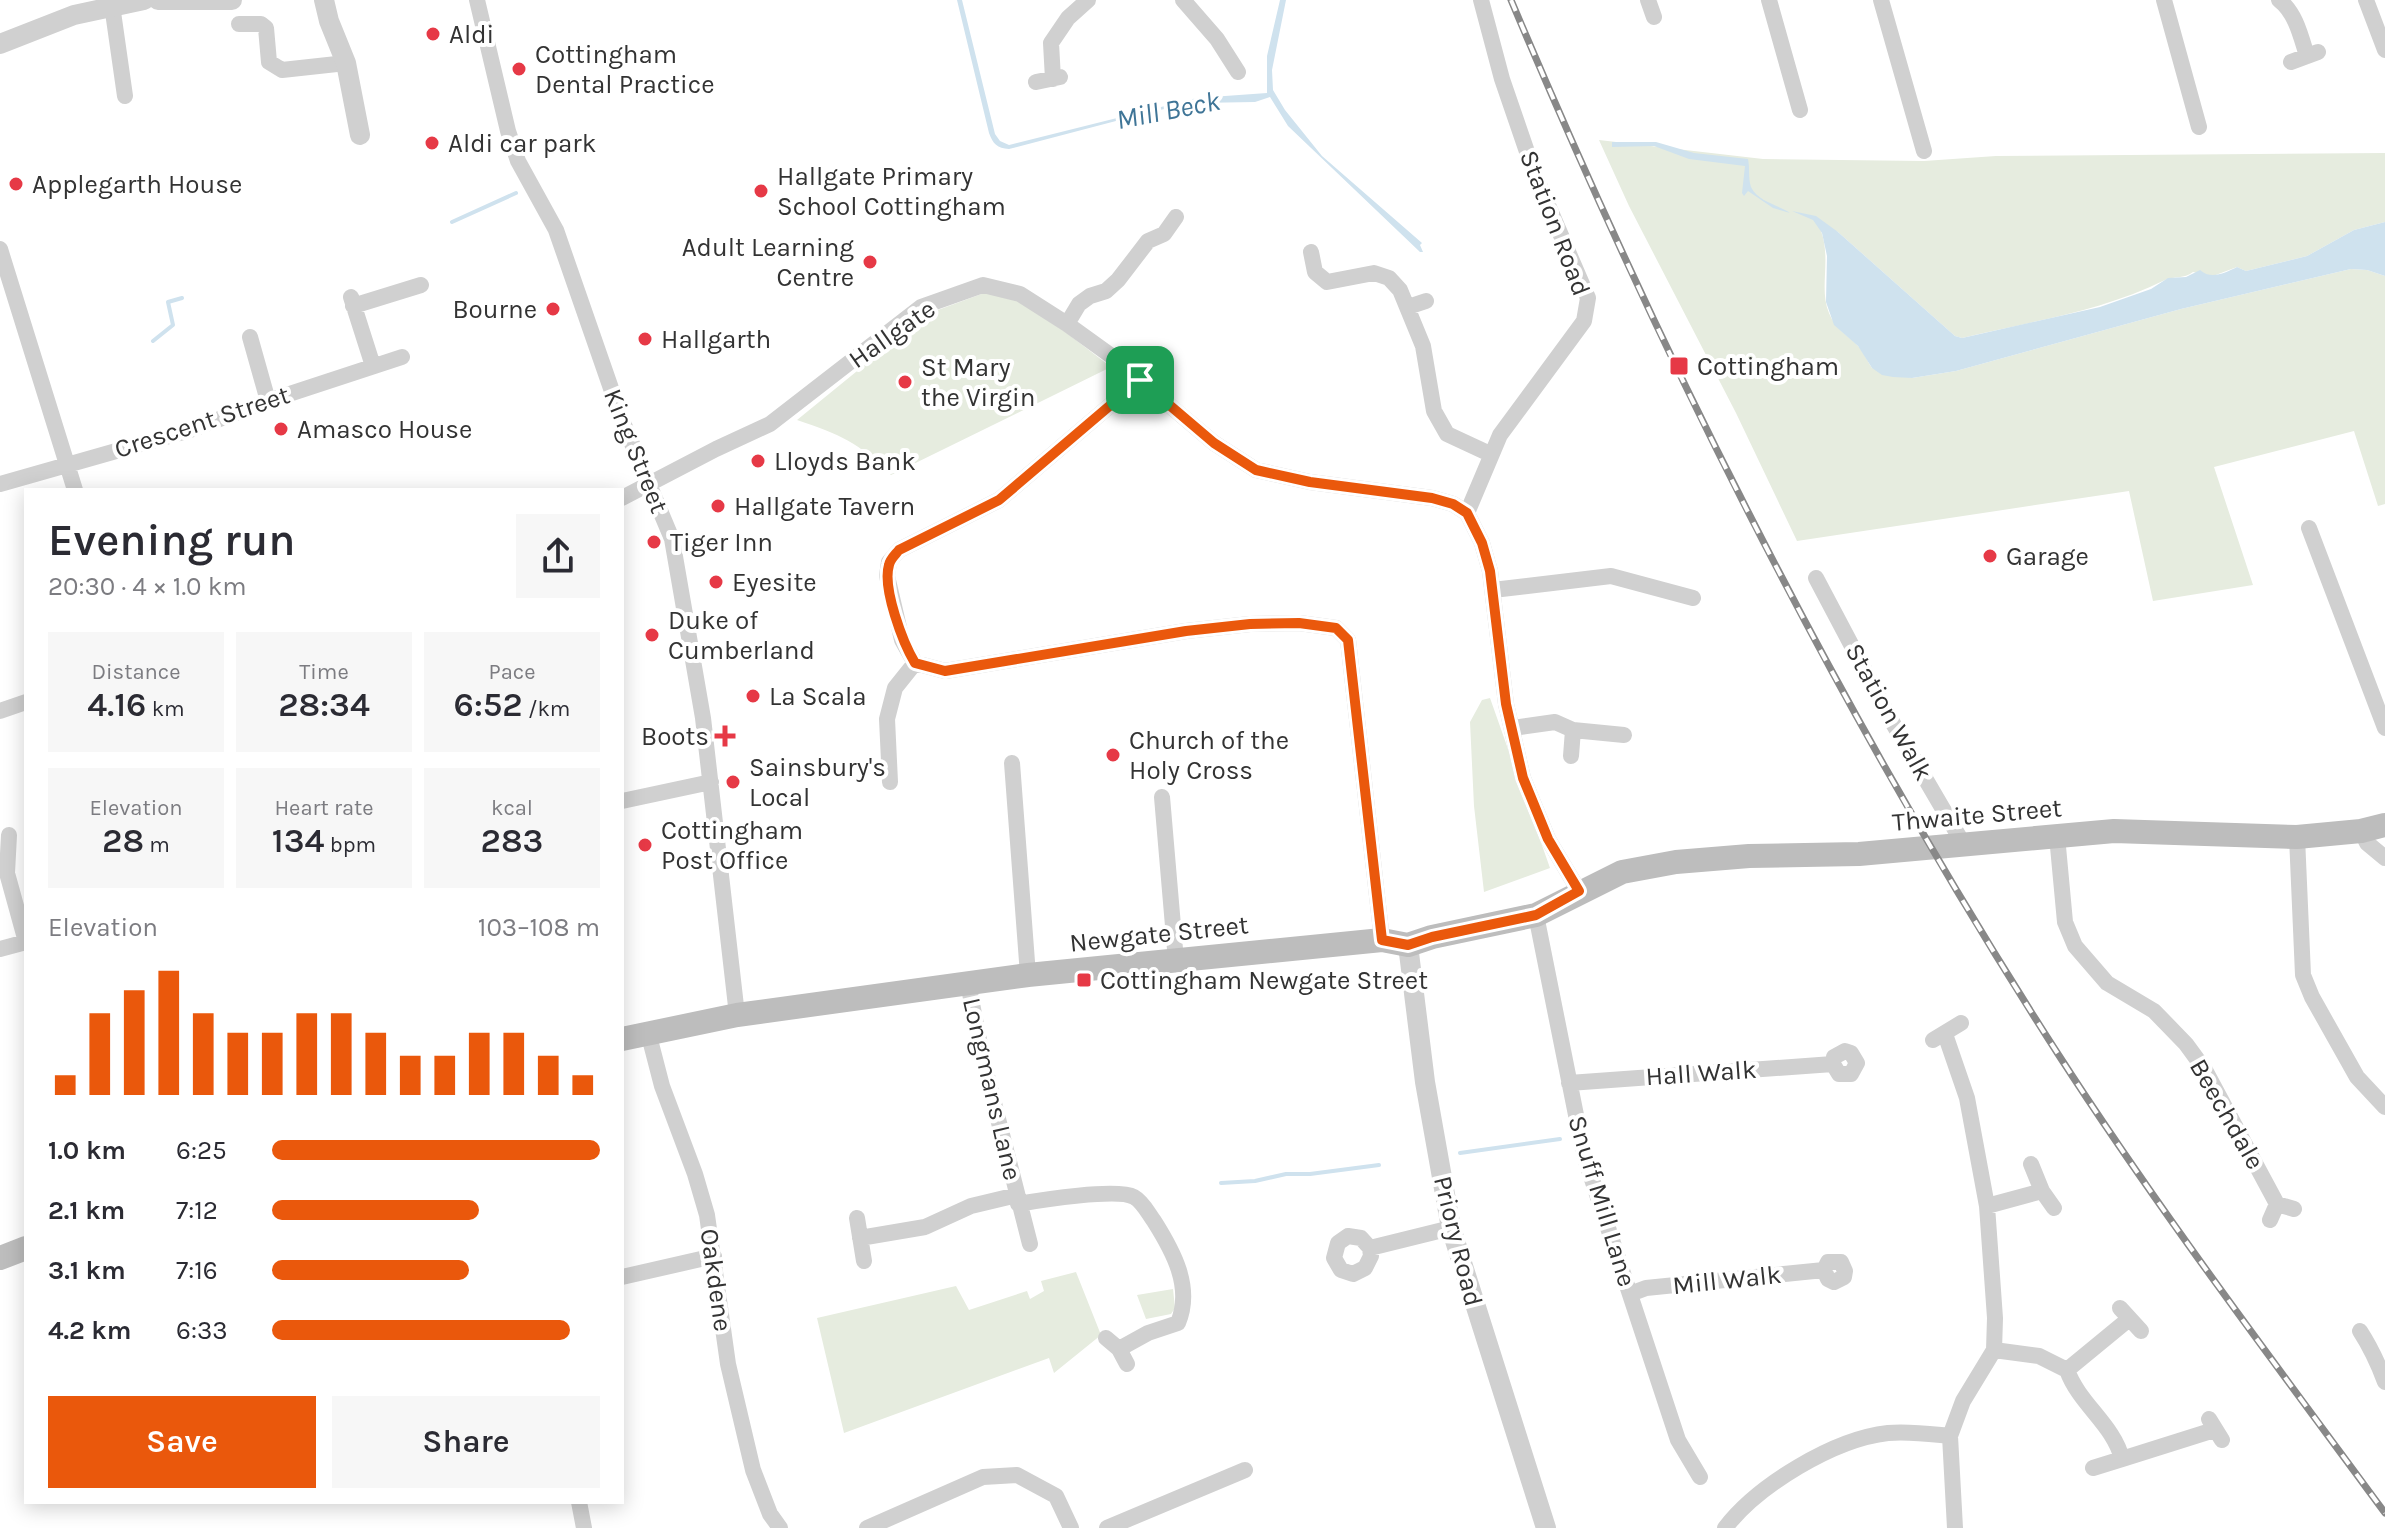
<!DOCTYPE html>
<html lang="en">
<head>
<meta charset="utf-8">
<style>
  body { margin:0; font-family:Karla,sans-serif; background:#f7f7f7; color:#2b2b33; height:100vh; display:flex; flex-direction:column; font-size:30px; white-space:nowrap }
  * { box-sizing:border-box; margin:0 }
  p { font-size:26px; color:#7c7c81 }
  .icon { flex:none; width:44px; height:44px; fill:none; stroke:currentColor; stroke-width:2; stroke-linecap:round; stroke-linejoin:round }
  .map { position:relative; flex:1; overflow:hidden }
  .panel { position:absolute; left:24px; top:488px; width:600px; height:1016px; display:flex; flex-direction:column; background:#fff; border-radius:0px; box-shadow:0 4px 20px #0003 }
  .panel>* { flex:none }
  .pin { position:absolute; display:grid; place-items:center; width:68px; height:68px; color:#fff; margin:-34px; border-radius:16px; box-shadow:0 4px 12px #0006 }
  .round { display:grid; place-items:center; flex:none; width:84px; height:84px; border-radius:0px; background:#f7f7f7 }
  .summary { display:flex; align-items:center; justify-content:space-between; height:136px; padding:0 24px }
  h1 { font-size:44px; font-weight:600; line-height:60px }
  .metrics { display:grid; grid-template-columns:repeat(3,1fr); gap:12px; height:136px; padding:8px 24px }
  .metrics div { display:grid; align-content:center; border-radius:0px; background:#f7f7f7; text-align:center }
  .metrics b { font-size:34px; font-weight:600 }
  .metrics small { font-size:22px; font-weight:400 }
  .metrics p { font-size:22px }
  .chart { height:224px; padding:16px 24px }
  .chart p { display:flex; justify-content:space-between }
  .chart svg { width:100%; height:144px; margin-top:8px; stroke:#ea580c; stroke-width:6 }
  .primary-button { display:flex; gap:16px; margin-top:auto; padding:16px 24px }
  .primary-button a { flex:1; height:92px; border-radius:0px; background:#ea580c; color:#fff; font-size:32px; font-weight:600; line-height:92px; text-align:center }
  .primary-button a+a { background:#f7f7f7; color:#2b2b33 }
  ul { padding:0 24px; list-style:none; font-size:26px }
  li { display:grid; grid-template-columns:128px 96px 1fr; align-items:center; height:60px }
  li i { height:20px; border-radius:10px; background:#ea580c }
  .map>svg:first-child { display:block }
</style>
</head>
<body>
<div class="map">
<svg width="2385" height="1528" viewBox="0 0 2385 1528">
  <rect width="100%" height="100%" fill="#fff"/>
  <!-- green -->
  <path fill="#e6ecdf" d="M1599 140 1763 159 1924 161 1996 156 2385 153V222L2354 230 2307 256 2246 271 2237 267 2213 276 2193 272C2184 279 2174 276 2165 280 2100 312 2032 321 1962 338L1955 336 1838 232 1819 226C1833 257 1818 287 1829 313 1835 329 1848 335 1858 346 1864 352 1867 361 1872 368L1912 378 1956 371 2181 309 2351 269 2367 270 2385 276V504L2378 506 2354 431 2214 467 2253 585 2153 601 2129 491 1797 541 1736 413 1629 206Z
    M987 292 1018 301 1064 331 1111 367 891 475C858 442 841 435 797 420L927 314Z
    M1490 698 1550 868 1484 892 1474 806 1470 722 1482 700Z
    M1076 1272 1101 1335 1054 1373 1049 1358 844 1433 817 1318 956 1286 969 1310 1027 1291 1030 1299 1044 1291 1041 1281Z
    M1173 1289 1175 1308 1171 1314 1146 1319 1137 1295Z"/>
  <!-- water -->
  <path fill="#cfe2ee" d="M957 0H962L995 134 1000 141 1009 145 1197 98 1267 93V56L1280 0H1286L1272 70 1273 90 1285 110 1322 156 1422 243 1420 245 1423 252H1420L1288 126 1270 97 1255 102 1197 103 1154 111 1009 149C997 148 993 144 989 133Z
    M1612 142H1656L1694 153 1748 159C1750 168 1748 178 1751 187 1758 202 1779 205 1790 213L1773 208 1748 191 1744 196 1742 193 1745 166 1689 159 1654 146 1612 147Z
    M1792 211 1816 216 1838 232 1955 336 1962 338 2100 307 2151 289 2168 278 2186 277 2200 270C2211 280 2225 273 2237 267L2246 271 2307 256 2354 230 2385 222V276L2367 270 2351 269 2181 309 1956 371 1912 378 1893 377 1882 375 1872 368 1858 346 1834 325 1826 302 1827 256 1822 233 1813 220Z"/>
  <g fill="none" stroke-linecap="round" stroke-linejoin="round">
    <!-- stream -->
    <path stroke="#cfe2ee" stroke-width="4" d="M452 222 516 193
      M153 341 173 325 168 302 182 298
      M1460 1153 1560 1139
      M1221 1183 1255 1181 1286 1174H1310L1379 1165"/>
    <!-- minor -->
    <path stroke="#d0d0d0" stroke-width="16" d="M477 0 508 131 518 161 556 230 622 420 672 539 703 718 737 1015
      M1183 0 1217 39 1238 72
      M1648 0 1654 17
      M1769 0 1800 110
      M1881 0 1924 151
      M2164 0 2199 127
      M2279 0C2296 13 2301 37 2307 56
      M2366 0 2385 50
      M112 5 125 96
      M239 24H261L266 28 269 62 282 70 346 63
      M2291 62 2318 52
      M1053 79 1051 43 1068 18 1088 0
      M1036 82 1060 77
      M0 249 75 490
      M1311 252 1315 272 1327 282 1374 273 1389 278 1400 290 1423 346 1434 411 1447 434 1490 454
      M351 297 373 366
      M353 306 421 285
      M1408 307 1426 301
      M1067 324 1079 304 1090 296 1106 291 1118 280 1148 241 1164 234 1176 217
      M250 337 268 401
      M0 484 190 430 268 401 402 357
      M622 498 716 449 770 424 921 307 983 285 1020 294 1067 324 1110 355 1214 443 1256 470 1310 482 1432 498 1453 504 1467 513
      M1467 513 1500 435 1584 321 1588 298 1535 175 1502 79 1481 0
      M1467 513 1482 543 1490 571 1506 704 1523 778 1548 839 1579 891
      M2309 528 2385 728
      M1816 578 1891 720 1964 845
      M1493 590 1611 576 1693 598
      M915 663 902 640 887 576 889 562 899 550 999 500 1140 380
      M0 711 26 702
      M1513 728 1555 722 1573 730 1624 735
      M1571 756 1573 730
      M1012 763 1028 975
      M890 782 887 719 895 688 915 663 945 671 1186 631 1250 624 1299 623 1336 628 1348 640 1382 940
      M1162 797 1176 961
      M622 801 711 782
      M2361 831 2367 843 2385 858
      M9 835 7 873 26 942
      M2057 836 2065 922 2075 946 2107 983 2154 1011 2186 1044 2205 1070 2277 1204
      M2297 837 2303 975 2312 997 2357 1077 2385 1107
      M1536 915 1584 1155 1678 1440 1700 1477
      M0 949 26 942
      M968 983 983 1060 1030 1244
      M648 1032 662 1086 695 1174 707 1215 728 1364 753 1470 770 1514 780 1528
      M1945 1034 1967 1098 1987 1206 1995 1318 1994 1350 1963 1401 1950 1436 1955 1528
      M1933 1040 1961 1023
      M1569 1083 1833 1064 1839 1074H1851L1857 1063 1851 1053 1845 1051 1834 1057 1833 1064
      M2031 1164 2042 1191 2054 1208
      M1018 1204C1041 1200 1117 1188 1134 1197 1143 1202 1148 1213 1154 1221 1173 1251 1193 1287 1178 1323L1148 1333 1119 1349
      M1987 1206 2042 1191
      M857 1218 864 1261
      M2270 1220 2277 1204 2294 1209
      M860 1238 925 1227 971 1206 1017 1195
      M1370 1248 1361 1238 1348 1236 1338 1243 1334 1258 1341 1270 1353 1274 1365 1268 1371 1256 1370 1248 1451 1228
      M622 1277 714 1256
      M1630 1294 1646 1288 1824 1270 1828 1279 1834 1282 1844 1277 1845 1271 1841 1262H1828L1824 1270
      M2120 1308 2141 1331
      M2360 1331C2371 1348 2378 1363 2385 1382
      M1106 1338 1119 1349 1127 1364
      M1994 1350 2039 1356 2067 1370C2079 1404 2114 1425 2122 1459L2214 1430
      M2067 1370 2129 1319
      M2209 1419 2222 1440
      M2093 1468 2122 1459
      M579 1502 584 1528
      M867 1528 983 1477 1017 1475 1056 1496 1071 1528
      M1107 1528 1245 1470
      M1725 1528C1758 1485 1834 1439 1888 1433 1909 1431 1930 1434 1950 1436"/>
    <!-- tertiary -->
    <path stroke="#d0d0d0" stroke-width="20" d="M158 0H232
      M324 0 329 21 346 63 360 135
      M0 44 74 15 144 0
      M1408 945 1425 1082 1451 1228 1546 1528"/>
    <!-- secondary -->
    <path stroke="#bdbdbd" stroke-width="24" d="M622 1039 737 1015 1028 975 1382 940 1408 945 1432 937 1536 915 1622 872 1676 862 1749 856 1859 854 2114 831 2297 837 2361 831 2385 825
      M0 1258 26 1248"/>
    <defs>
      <path id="rail" d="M1511 0C1665 365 1843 720 2058 1054 2160 1212 2274 1362 2385 1513"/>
    </defs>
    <!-- rail casing -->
    <use href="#rail" stroke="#888" stroke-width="7"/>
    <!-- rail -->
    <use href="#rail" stroke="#fff" stroke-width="4" stroke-dasharray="12" stroke-linecap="butt"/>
  </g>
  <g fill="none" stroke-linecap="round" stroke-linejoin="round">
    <defs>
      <path id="route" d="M1140 380 1214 443 1256 470 1310 482 1432 498 1453 504 1467 513 1482 543 1490 571 1506 704 1523 778 1548 839 1579 891 1536 915 1432 937 1408 945 1382 940 1348 640 1336 628 1299 623 1250 624 1186 631 945 671 915 663C903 643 882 588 889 565 890 559 895 555 899 550L999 500Z"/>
    </defs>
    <!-- route casing -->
    <use href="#route" stroke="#fff" stroke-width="16"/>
    <!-- route -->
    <use href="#route" stroke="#ea580c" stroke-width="10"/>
  </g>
  <!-- markers -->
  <g fill="#e63946" stroke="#fff" stroke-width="3">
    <circle cx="433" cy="34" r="8"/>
    <circle cx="519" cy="69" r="8"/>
    <circle cx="432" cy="143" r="8"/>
    <circle cx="16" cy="184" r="8"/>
    <circle cx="761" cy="191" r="8"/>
    <circle cx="870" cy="262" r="8"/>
    <circle cx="553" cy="309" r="8"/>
    <circle cx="645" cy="339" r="8"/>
    <rect x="1669" y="356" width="20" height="20" rx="4"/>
    <circle cx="905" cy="382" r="8"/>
    <circle cx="281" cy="429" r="8"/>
    <circle cx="758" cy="461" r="8"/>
    <circle cx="718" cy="506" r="8"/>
    <circle cx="654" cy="542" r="8"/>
    <circle cx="1990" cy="556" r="8"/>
    <circle cx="716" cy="582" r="8"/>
    <circle cx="652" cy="635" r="8"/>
    <circle cx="753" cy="696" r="8"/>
    <path d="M721 724h8v8h8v8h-8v8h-8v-8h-8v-8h8z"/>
    <circle cx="1113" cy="755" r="8"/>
    <circle cx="733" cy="782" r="8"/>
    <circle cx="645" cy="845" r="8"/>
    <rect x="1076" y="972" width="16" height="16" rx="4"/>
  </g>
  <g text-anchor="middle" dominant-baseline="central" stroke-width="8" stroke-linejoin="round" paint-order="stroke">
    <!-- poi labels -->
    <g font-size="26" fill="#333" stroke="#fff" text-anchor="start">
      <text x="449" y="34">Aldi</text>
      <text x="535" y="54">Cottingham<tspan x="535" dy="30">Dental Practice</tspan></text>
      <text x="448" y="143">Aldi car park</text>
      <text x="777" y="176">Hallgate Primary<tspan x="777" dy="30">School Cottingham</tspan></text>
      <text x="32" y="184">Applegarth House</text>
      <text x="854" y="247" text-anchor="end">Adult Learning<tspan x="854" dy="30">Centre</tspan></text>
      <text x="537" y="309" text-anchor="end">Bourne</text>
      <text x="661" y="339">Hallgarth</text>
      <text x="1697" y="366">Cottingham</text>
      <text x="921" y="367">St Mary<tspan x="921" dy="30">the Virgin</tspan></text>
      <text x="297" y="429">Amasco House</text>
      <text x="774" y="461">Lloyds Bank</text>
      <text x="734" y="506">Hallgate Tavern</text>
      <text x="670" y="542">Tiger Inn</text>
      <text x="2006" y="556">Garage</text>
      <text x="732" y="582">Eyesite</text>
      <text x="668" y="620">Duke of<tspan x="668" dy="30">Cumberland</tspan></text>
      <text x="769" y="696">La Scala</text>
      <text x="709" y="736" text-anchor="end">Boots</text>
      <text x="1129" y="740">Church of the<tspan x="1129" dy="30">Holy Cross</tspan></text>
      <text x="749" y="767">Sainsbury's<tspan x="749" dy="30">Local</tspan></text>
      <text x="661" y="830">Cottingham<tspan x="661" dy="30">Post Office</tspan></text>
      <text x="1100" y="980">Cottingham Newgate Street</text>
    </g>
    <!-- street labels -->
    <g font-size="26" fill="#333" stroke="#fff">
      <text transform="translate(1555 223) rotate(69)">Station Road</text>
      <text transform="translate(892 334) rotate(-35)">Hallgate</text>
      <text transform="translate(202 422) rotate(-18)">Crescent Street</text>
      <text transform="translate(636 451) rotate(68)">King Street</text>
      <text transform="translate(1889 712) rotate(61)">Station Walk</text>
      <text transform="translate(1977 815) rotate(-5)">Thwaite Street</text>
      <text transform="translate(1159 934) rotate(-6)">Newgate Street</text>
      <text transform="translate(1701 1073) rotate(-4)">Hall Walk</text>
      <text transform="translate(992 1089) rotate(77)">Longmans Lane</text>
      <text transform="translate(2227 1114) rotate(60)">Beechdale</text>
      <text transform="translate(1602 1201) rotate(73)">Snuff Mill Lane</text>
      <text transform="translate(1458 1241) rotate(76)">Priory Road</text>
      <text transform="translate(716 1280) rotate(82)">Oakdene</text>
      <text transform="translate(1727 1280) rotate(-6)">Mill Walk</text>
    </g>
    <!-- water labels -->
    <g font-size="28" font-style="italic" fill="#3f7597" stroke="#fff">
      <text transform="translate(1168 110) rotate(-11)">Mill Beck</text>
    </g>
  </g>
</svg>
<div class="pin" style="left:1140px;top:380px;background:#1e9e55"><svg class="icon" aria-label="arrive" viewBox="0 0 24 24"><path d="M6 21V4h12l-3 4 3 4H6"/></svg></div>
<section class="panel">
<div class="summary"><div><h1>Evening run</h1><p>20:30 · 4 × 1.0 km</p></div><a class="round"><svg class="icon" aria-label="share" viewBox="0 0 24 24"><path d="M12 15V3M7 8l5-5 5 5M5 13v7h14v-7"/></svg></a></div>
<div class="metrics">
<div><p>Distance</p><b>4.16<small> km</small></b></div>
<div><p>Time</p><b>28:34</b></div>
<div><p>Pace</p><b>6:52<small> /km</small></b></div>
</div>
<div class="metrics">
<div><p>Elevation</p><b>28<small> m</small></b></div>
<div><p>Heart rate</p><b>134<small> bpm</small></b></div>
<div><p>kcal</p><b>283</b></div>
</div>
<div class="chart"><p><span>Elevation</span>103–108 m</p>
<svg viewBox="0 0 160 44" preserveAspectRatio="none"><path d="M5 44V38M15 44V19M25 44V12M35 44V6M45 44V19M55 44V25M65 44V25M75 44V19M85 44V19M95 44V25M105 44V32M115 44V32M125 44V25M135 44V25M145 44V32M155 44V38"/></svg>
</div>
<ul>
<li><b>1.0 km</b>6:25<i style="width:100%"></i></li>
<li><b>2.1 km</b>7:12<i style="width:63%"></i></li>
<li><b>3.1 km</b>7:16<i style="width:60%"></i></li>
<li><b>4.2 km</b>6:33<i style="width:91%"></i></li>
</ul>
<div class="primary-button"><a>Save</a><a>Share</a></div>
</section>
</div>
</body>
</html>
